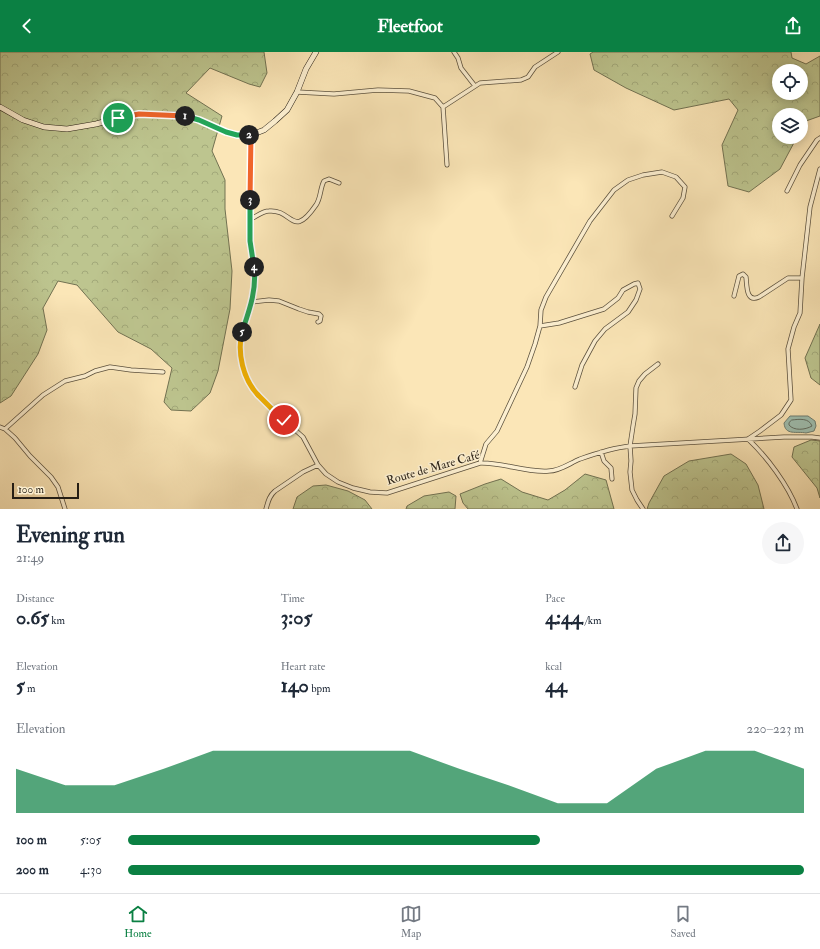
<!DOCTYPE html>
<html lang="en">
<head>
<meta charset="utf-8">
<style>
  body { margin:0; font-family:"IM FELL Double Pica",serif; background:#f6f6f7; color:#1f2937; height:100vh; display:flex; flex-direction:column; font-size:15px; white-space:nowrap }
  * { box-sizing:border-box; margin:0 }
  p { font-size:13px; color:#747a83 }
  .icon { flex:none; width:22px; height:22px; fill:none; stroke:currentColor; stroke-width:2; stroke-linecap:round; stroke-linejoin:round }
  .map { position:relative; height:457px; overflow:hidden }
  .side { display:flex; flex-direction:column; background:#fff; flex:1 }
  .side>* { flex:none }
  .tools { position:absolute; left:772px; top:12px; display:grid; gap:8px }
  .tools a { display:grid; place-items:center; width:36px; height:36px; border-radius:50%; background:#fff; box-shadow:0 2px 10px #0003; font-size:20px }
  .scale { position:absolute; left:12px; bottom:10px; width:67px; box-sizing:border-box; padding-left:4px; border:2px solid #261e14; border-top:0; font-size:11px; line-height:14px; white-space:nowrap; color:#261e14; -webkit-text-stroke:3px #fcefd0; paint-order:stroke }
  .pin { position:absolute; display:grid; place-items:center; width:34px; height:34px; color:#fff; margin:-17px; border:2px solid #fff; border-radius:50%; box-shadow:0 1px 4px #0007 }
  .km { position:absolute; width:20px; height:20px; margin:-10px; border-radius:50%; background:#222; color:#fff; font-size:11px; line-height:20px; text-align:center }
  .round { display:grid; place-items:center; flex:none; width:42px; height:42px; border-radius:21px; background:#f6f6f7 }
  .headline { display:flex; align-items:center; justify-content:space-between; height:68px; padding:0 16px }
  h1 { font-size:22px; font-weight:800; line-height:30px }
  .stats { display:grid; grid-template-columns:repeat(3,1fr); gap:6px; height:68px; padding:4px 16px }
  .stats div { display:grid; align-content:center }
  .stats b { font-size:20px; font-weight:800 }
  .stats small { font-size:11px; font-weight:400 }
  .stats p { font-size:11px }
  .chart { height:112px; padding:8px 16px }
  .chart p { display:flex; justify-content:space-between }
  .chart svg { width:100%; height:72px; margin-top:4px; fill:#0b8043; opacity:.7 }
  ul { padding:0 16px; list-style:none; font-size:13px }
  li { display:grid; grid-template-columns:64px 48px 1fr; align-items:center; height:30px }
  li i { height:10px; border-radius:5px; background:#0b8043 }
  header { display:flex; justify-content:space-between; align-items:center; height:52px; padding:0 16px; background:#0b8043; color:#fff; font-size:18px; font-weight:800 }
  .menu { display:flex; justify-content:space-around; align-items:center; height:56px; border-top:1px solid #e0e1e3; background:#fff; font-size:11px; color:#747a83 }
  .menu a { display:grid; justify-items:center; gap:2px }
  .menu .selected { color:#0b8043 }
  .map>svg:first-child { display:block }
</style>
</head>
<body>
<header><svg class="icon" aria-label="back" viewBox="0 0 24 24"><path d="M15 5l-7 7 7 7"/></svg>Fleetfoot<svg class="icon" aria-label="share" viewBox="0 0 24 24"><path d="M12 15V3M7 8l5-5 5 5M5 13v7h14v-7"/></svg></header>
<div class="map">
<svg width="820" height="457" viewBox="0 0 820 457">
  <defs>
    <pattern id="forest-crowns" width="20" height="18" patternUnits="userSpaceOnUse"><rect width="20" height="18" fill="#bdc58f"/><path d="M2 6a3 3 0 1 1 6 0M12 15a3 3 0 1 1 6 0" fill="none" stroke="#a2a97a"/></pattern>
  </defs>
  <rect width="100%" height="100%" fill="#fbe6b7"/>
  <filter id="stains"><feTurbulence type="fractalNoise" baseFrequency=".005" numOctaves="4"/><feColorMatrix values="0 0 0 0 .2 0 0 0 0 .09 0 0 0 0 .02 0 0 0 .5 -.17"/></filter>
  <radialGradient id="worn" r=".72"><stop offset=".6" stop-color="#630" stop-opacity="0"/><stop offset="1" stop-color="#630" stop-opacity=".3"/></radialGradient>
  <!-- forest -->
  <path fill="url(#forest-crowns)" stroke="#727252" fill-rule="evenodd" d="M0 0H264L267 21 260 35 249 32 210 16 186 41 222 64 212 99 225 128V157L232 219 230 257 218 319 210 341 191 359 171 358 164 350 172 316 151 297 118 280 77 233 58 229 43 256 47 278 38 302 11 344 0 351Z
    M593 0H791L792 6 806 12 820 4V64L806 69 801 78V63H779V85H797L780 117 749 140 728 134 722 93 738 58 729 47 674 58 626 36 594 18 590 2ZM779 19H801V41H779Z
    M820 272V333L811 326 805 306Z
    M811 388 820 389V446L817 436 792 405 794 395Z
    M731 402 746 412 758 433 764 457H647L649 451 664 424 689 409Z
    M585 422 606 428 614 457H468L463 451 460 442 485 432 501 427 522 440 548 448 565 438Z
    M326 433 348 439 365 448 372 457H293L297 445 313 434Z
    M449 440 456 444 455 457H406L407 454 424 444Z"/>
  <!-- water -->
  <path fill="#9fbfb0" stroke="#6f7f72" d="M790 364H808L815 369 816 374 814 379 806 381C797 379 785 384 784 371Z"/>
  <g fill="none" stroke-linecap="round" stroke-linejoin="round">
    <!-- shore -->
    <path stroke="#626e62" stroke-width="1" d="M792 368C800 367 809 366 812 374 805 378 794 379 789 373V371Z"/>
    <defs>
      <path id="minor" d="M454 0 458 6 461 16 475 34
        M297 40 334 42 378 38 409 39 435 46 443 55 480 31 521 28 528 25 535 15 558 0
        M443 55 447 113
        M251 83 249 168 250 189 255 226 252 250 241 283 240 298 243 316 253 338 275 360 303 385 318 413 326 422 338 430 353 436 370 440 387 441 480 411C503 410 525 421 549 419 560 419 570 411 580 407 597 401 612 396 630 394L784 385H812L820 386
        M787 139 800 113 817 88 820 86
        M249 168C256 165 262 159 269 159 293 157 292 188 316 153 321 146 320 136 324 129L329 127 339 131
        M734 244 739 224 743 222 746 225C747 234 746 251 759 245L788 226H802
        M252 250 269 248 279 249 299 257 308 260 319 262 321 264 320 269 318 270
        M540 274 559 271 604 257 618 246 623 238 634 232 638 231 640 237 636 248 628 260 605 277 595 289 582 313 575 335
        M0 375 5 377 15 386 30 404 51 425 58 435 65 457
        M5 377 43 343 65 329 85 324 95 319 110 315 131 318 163 320
        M601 400 604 409 611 416 612 427
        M480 411 486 392 497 379 527 315 535 292 540 274 541 258 546 245 590 169 614 138 628 128 643 123 662 120 676 125 685 135 683 146 672 164
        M266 457C268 450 269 444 275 439L303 420 318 413
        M643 457 637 448 632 438 630 420 631 409 630 394 633 374 635 362 636 336 639 329 645 322 658 312
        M797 457C788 433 767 405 748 387L760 379 781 363 791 348 788 297 794 275 800 261 802 226 810 155 820 117"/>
      <path id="secondary" d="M0 55 23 68 44 75 67 77 96 72 118 66 139 62 183 63 199 68 226 80 237 83H251L264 78 275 69 287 58 297 40 306 17 316 0"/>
    </defs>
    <!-- minor casing -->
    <use href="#minor" stroke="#5b503d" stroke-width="5"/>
    <!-- secondary casing -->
    <use href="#secondary" stroke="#261e14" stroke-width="6"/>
    <!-- minor -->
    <use href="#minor" stroke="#fcefd0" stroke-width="3.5"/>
    <!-- secondary -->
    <use href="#secondary" stroke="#fcefd0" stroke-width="5"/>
  </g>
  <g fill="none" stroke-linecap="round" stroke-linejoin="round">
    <defs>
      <path id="split-1" d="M118 66 139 62 185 64"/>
      <path id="split-2" d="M185 64 199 68 226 80 237 83H249"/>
      <path id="split-3" d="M249 83H251L250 148"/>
      <path id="split-4" d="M250 148V189L254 215"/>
      <path id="split-5" d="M242 280C249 259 257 238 254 215"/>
      <path id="split-6" d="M242 280C237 301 243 327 258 343"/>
      <path id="split-7" d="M258 343 275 360 284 368"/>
    </defs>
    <!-- split-1 casing -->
    <use href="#split-1" stroke="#fff" stroke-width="8"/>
    <!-- split-2 casing -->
    <use href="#split-2" stroke="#fff" stroke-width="8"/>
    <!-- split-3 casing -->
    <use href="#split-3" stroke="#fff" stroke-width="8"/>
    <!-- split-4 casing -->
    <use href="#split-4" stroke="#fff" stroke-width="8"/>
    <!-- split-5 casing -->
    <use href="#split-5" stroke="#fff" stroke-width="8"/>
    <!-- split-6 casing -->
    <use href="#split-6" stroke="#fff" stroke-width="8"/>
    <!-- split-7 casing -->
    <use href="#split-7" stroke="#fff" stroke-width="8"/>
    <!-- split-1 -->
    <use href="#split-1" stroke="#f0652b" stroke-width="5"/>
    <!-- split-2 -->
    <use href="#split-2" stroke="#22a559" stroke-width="5"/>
    <!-- split-3 -->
    <use href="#split-3" stroke="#f0652b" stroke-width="5"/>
    <!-- split-4 -->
    <use href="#split-4" stroke="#22a559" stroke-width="5"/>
    <!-- split-5 -->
    <use href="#split-5" stroke="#22a559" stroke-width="5"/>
    <!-- split-6 -->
    <use href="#split-6" stroke="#f5b400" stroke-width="5"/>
    <!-- split-7 -->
    <use href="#split-7" stroke="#f5b400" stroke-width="5"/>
  </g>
  <g text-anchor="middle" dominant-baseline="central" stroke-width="3" stroke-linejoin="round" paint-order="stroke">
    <!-- street labels -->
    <g font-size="12" fill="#261e14" stroke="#fcefd0">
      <text transform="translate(433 416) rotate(-16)">Route de Mare Café</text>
    </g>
  </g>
  <rect width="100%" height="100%" filter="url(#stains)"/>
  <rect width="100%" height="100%" fill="url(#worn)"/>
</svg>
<div class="tools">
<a><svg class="icon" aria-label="locate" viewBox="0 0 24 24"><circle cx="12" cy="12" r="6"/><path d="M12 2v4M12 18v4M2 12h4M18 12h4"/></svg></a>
<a><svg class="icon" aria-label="layers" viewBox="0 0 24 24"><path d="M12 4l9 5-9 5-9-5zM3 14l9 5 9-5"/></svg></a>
</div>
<div class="scale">100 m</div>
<div class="pin" style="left:118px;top:66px;background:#1e9e55"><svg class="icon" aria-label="arrive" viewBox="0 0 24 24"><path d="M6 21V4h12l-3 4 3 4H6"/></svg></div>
<div class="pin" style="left:284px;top:368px;background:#d93025"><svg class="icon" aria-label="check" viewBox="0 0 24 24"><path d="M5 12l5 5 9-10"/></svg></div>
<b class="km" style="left:185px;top:64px">1</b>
<b class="km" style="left:249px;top:83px">2</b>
<b class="km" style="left:250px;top:148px">3</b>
<b class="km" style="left:254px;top:215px">4</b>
<b class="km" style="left:242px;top:280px">5</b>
</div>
<section class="side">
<div class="headline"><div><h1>Evening run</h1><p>21:49</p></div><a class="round"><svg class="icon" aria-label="share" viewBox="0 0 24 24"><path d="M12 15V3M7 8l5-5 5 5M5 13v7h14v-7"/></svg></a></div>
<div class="stats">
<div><p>Distance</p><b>0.65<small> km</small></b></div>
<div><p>Time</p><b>3:05</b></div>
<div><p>Pace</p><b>4:44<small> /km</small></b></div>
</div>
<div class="stats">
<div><p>Elevation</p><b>5<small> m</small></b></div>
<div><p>Heart rate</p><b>140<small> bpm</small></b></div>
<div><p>kcal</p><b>44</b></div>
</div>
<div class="chart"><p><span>Elevation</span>220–223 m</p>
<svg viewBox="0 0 160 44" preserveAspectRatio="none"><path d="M0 44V17L10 27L20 27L30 17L40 6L50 6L60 6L70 6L80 6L90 17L100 27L110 38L120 38L130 17L140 6L150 6L160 17V44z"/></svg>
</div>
<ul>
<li><b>100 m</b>5:05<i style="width:61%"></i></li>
<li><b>200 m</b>4:30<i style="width:100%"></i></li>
</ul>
</section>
<nav class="menu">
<a class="selected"><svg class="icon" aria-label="home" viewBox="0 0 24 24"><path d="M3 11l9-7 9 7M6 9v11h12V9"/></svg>Home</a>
<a><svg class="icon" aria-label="map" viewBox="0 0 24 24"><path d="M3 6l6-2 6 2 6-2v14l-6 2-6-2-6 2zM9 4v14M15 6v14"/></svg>Map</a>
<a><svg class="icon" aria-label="saved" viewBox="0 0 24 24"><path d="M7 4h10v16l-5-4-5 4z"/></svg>Saved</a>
</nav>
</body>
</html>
